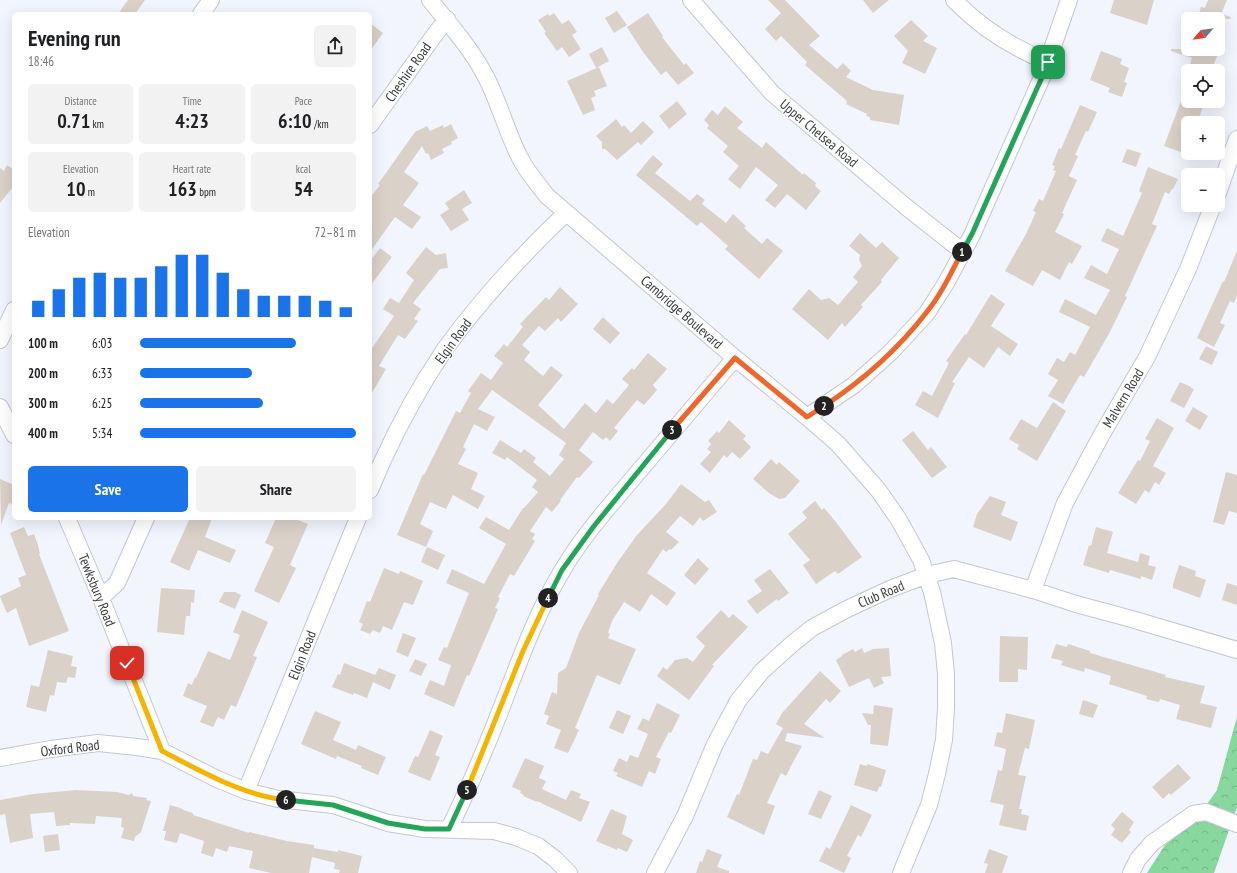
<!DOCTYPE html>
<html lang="en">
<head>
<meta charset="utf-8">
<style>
  body { margin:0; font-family:"PT Sans Narrow",sans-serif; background:#f2f2f2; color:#202124; height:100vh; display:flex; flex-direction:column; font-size:15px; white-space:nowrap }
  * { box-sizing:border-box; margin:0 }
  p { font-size:13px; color:#757577 }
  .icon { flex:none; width:22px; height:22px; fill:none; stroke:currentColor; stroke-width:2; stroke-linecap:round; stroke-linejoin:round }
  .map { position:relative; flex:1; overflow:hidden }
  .drawer { position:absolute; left:12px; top:12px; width:360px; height:508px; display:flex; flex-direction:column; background:#fff; border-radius:6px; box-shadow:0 4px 16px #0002 }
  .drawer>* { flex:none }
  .needle { width:26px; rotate:242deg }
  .controls { position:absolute; left:1181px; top:12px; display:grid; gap:8px }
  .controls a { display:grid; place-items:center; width:44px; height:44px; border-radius:6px; background:#fff; box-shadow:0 4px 16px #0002; font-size:20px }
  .pin { position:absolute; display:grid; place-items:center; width:34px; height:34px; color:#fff; margin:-17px; border-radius:8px; box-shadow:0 2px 6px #0006 }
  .km { position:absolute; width:20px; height:20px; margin:-10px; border-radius:50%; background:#222; color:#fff; font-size:11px; line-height:20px; text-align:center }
  .round { display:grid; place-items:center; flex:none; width:42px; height:42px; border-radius:6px; background:#f2f2f2 }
  .head { display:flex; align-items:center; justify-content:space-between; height:68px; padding:0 16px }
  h1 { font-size:22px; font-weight:700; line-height:30px }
  .metrics { display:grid; grid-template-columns:repeat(3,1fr); gap:6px; height:68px; padding:4px 16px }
  .metrics div { display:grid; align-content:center; border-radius:6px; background:#f2f2f2; text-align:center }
  .metrics b { font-size:20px; font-weight:700 }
  .metrics small { font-size:11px; font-weight:400 }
  .metrics p { font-size:11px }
  .chart { height:112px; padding:8px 16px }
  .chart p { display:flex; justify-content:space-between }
  .chart svg { width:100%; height:72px; margin-top:4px; stroke:#1a73e8; stroke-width:6 }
  .action { display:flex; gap:8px; margin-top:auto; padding:8px 16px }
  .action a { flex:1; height:46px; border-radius:6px; background:#1a73e8; color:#fff; font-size:16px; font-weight:700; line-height:46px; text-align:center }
  .action a+a { background:#f2f2f2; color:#202124 }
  ul { padding:0 16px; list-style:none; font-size:13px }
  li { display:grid; grid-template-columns:64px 48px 1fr; align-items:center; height:30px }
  li i { height:10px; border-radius:5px; background:#1a73e8 }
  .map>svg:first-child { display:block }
</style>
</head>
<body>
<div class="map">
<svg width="1237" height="873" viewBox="0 0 1237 873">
  <defs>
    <pattern id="forest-crowns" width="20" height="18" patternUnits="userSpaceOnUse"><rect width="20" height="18" fill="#87d79e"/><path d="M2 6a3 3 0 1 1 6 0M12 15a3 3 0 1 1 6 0" fill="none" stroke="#75b989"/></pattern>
  </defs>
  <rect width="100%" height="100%" fill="#f2f5fe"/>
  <!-- forest -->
  <path fill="url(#forest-crowns)" d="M1237 717V807L1214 873H1147L1165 845 1196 820 1217 790Z"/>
  <!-- building -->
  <path fill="#dad1c9" d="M128 0H145L135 14H118Z
    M768 0H785L820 36 809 45 837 69 843 63 851 71 846 77 873 90 904 95 899 125 870 120V117L866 116 867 114 846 104 847 101 805 65 807 62 781 36 776 41 765 29 781 13Z
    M863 0H889L873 13Z
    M1114 0H1154L1147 25 1110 13Z
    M1208 0H1227L1221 14 1231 17 1230 19H1197L1201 7 1205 8Z
    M617 11 627 25 614 33 605 18Z
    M554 13 562 24 569 20 577 32 572 35 581 49 569 57 562 47 557 51 544 33 546 32 538 20 548 14 549 16Z
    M648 13 663 36 662 37 684 65 686 63 694 73 678 85 666 71 661 75 643 52 627 27Z
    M911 20 928 36 923 41 937 48 925 74 902 63 908 51 894 36Z
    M370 23 383 33 370 51Z
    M602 47 609 61 596 68 589 54Z
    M1171 49H1220L1211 71H1188L1192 58 1171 51Z
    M1101 51 1122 59 1120 64 1129 68 1124 82 1127 83 1122 97 1108 92 1110 88 1090 80Z
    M599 67 607 86 594 91 596 96 591 98 595 110 583 115 567 81Z
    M677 101 687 114 669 129 659 116Z
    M1181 101H1205L1197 123H1188V148L1186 154 1164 146Z
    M1080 105 1097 112 1088 132 1086 131 1075 155 1078 156 1069 176 1077 180 1062 213 1064 214 1055 232 1082 246 1072 264 1069 262 1060 280 1042 270 1033 286 1005 271 1026 234 1036 212 1033 211 1039 199 1043 201 1056 171 1053 170 1055 166 1052 165 1059 148 1061 149Z
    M725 106 743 122 737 128 762 148 766 142 803 175 804 173 816 183 815 186 821 191 806 210 787 194 775 208 765 200 778 185 756 167 740 189 728 179 739 166 723 152 728 146 707 128 709 125 704 120 712 110 718 115Z
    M616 119 622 127 624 125 631 133 643 121 654 132 641 145 638 142 617 160 605 149H602V142L596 136Z
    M451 124 458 138 451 142 452 144 442 149 444 153 431 160 428 153 426 154 422 146 404 172 419 183 403 205 421 217 412 229 395 217 370 252V198L380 185 378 184 415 132 427 126 430 131 443 125 444 128Z
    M1127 149 1141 153 1136 167 1122 162Z
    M653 155 663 164 655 173 690 201 697 194 705 200 702 204 726 223 733 214 746 226 744 228 762 244 767 238 783 251 759 279 725 249 728 246 701 222 697 226 636 175Z
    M7 165 14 170V186L0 203V168L4 171Z
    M1148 167 1178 179 1173 189H1172L1169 194 1165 192 1152 224 1157 226 1125 296 1127 297 1110 332 1084 377 1080 375 1063 404 1048 396 1058 380 1048 374 1057 358 1064 362 1070 352 1075 355 1090 327 1059 312 1065 299 1096 315 1110 290 1084 278 1091 265 1107 274 1119 249 1101 241 1107 228 1123 236 1142 193 1139 191Z
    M464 190 472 203 462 209 469 220 451 231 440 215 449 209 445 203Z
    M860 233 876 248 882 242 899 258 881 280 882 282 861 305 863 307 845 327 842 323 828 340 792 309 809 289 821 300 829 298 838 305 858 282 853 277 862 266 859 260 860 255 849 246Z
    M426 247 436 255 446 253 448 268 440 269 413 303 421 309 414 319 418 321 405 339 398 335 379 366 386 369 370 396V351L394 316 383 309 390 298 399 303 414 280 406 273Z
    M380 248 392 257 370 286V261Z
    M1237 251V295L1234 303 1230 301 1220 323 1225 325 1214 347 1197 338 1223 281 1224 282Z
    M560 287 578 304 561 322 558 318 545 331 539 326 522 345 530 352 524 360 543 376 551 366 563 375 538 405 564 429 585 403 596 413 607 399 613 404 629 385 622 379 632 368 634 370 648 353 667 369 653 385 657 390 644 405 637 400 614 428 618 431 610 441 606 437 603 440 593 432 579 450 593 462 579 478 577 477 560 500 561 501 552 512 546 507 530 531 535 534 532 539 535 541 514 576 510 574 498 597 500 598 495 608 498 609 469 676 467 675 454 707 424 694 430 680 444 686 451 665 438 660 444 647 447 648 469 593 446 583 452 569 484 584 506 544 479 528 486 517 509 530 523 508H524L538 492 532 487 537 480 507 457 505 460 492 453 500 440 521 453 524 449 536 458 533 462 550 476 564 459 559 455 566 443 492 390 478 409 495 417 487 431 474 424 463 447 466 449 458 464 478 473 471 489 485 496 478 509 453 495 446 509 430 502 420 524 433 531 426 547 397 535 423 474 424 475 456 411 460 413 471 393 468 391 481 373 491 380 503 363 494 356 504 344 507 347 523 327 520 324 546 297 549 300Z
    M991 294 1005 304 991 326 1018 344 1010 356 998 347 984 368 969 357 952 382 955 383 938 418 915 405 923 391 932 396 949 363 946 361 965 334 966 335Z
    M603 317 620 333 610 344 593 329Z
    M1206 346 1218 352 1212 365 1199 359Z
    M1180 382 1191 387V388L1194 389 1184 408 1170 401Z
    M1053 402 1066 411 1037 461 1017 449 1019 445 1009 439 1021 419 1037 428Z
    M1193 407 1208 416 1200 430 1185 421Z
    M1157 418 1174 428 1153 466 1166 473 1159 485 1155 482 1149 493 1145 490 1136 504 1118 493 1138 460 1140 461 1150 441 1145 439Z
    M729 420 746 436 743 439 751 447 740 459 732 452 727 458 724 455 710 473 700 464 711 452 707 449 711 444 708 441 717 431 719 433Z
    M913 431 928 450 931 447 947 467 932 478 902 440Z
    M771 459 777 465 779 462 800 481 785 498 779 499 769 493 753 479Z
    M1226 472 1237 475V513L1229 511 1224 525 1213 522Z
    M0 479 14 485V505L9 503 1 525Z
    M681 484 705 502 709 500 717 512 703 521 700 517 693 526 680 516 666 532 679 542 671 550 670 549 666 552 663 549 647 573 676 593 667 606 651 594 640 612 624 602 612 621 608 633 610 634 608 638 636 649 620 685 597 675 575 728 579 730 568 753 554 748 561 730 546 724 549 716 544 714 552 692 557 694 558 673 566 668 579 633 599 595 598 594 617 563 637 535 666 504Z
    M990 496 1006 502 1001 515 1018 522 1011 541 973 527 977 514Z
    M815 501 822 510 824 508 836 522 862 557 838 574 835 571 816 584 803 565 810 560 788 534 807 518 802 512Z
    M190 518H212L205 537 236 550 230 563 198 550 189 571 170 562Z
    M276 518H293L308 524 290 565 296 568 279 603 254 591 274 547 265 543Z
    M24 527 28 536 34 534 38 545 40 554H39L69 631 29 646 16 608 7 613 0 597V596L21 586 18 578 26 575 10 533Z
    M1096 527 1113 532 1107 553 1138 562 1140 553 1150 556 1148 565 1156 567 1152 580 1141 576V579L1110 570 1109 573 1083 565 1089 545 1091 546Z
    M427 547 445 555 438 570 421 562Z
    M698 558 709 569 695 585 684 575Z
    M1179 565 1196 571 1195 576 1206 580 1200 598 1173 588V584Z
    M384 568 399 574 400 571 423 581 413 605 404 602 392 630 383 626 380 633 373 630 370 634 360 630 363 624 359 622 367 601 370 602Z
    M770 569 789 593 778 601 777 599 757 614 747 601 762 591 754 580Z
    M1227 583 1237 586V605L1222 600Z
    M161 588 195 590 194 603 191 602 190 616H186L184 635 157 632Z
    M224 592H235L241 595 235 609 219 602Z
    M242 610 268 622 253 656 257 657 236 707 231 705 224 720 218 717 213 727 200 722 207 706 183 696 188 683 192 685 195 677 196 678 208 651 230 660 240 635 233 632Z
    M721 610 729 618 733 614 748 627 712 665 714 666 689 700 657 676 663 667 667 670 675 660 687 658 693 662 705 646 696 637Z
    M403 633 416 638 408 657 396 652Z
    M1000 636 1028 637 1027 670 1018 669V682H999Z
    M1056 644 1067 647 1068 644 1090 651V653L1166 675 1165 677 1205 686 1200 703 1217 707 1211 728 1176 719 1180 705 1160 699 1159 702 1146 699 1147 696 1109 684 1111 676 1085 668 1084 672 1061 665 1063 661 1051 658Z
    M862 648 864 653 873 649 889 648 891 676 881 677 884 683 874 688 869 678 849 687 836 660 842 656V655L853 649 855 652Z
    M48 650 73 656 71 666 77 667 75 678 68 677 66 683 57 682 54 696 50 695 46 712 26 707 31 685 39 687Z
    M415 659 427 664 421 676 409 671Z
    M344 663 375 675 379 668 396 675 390 690 373 682 367 698 354 693 353 695 332 687 338 674 340 675Z
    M820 671 841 691 830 703 826 699 804 724 825 738 787 733 785 741 802 746 791 766 786 776 781 773 767 803 775 806 764 835 727 817 737 794 739 795 753 759 757 760 761 751 768 754 783 728 776 724 782 713Z
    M1083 700 1098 705 1093 718 1079 714Z
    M657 703 680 715 671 733 669 732 656 757 661 759 655 774 649 771 642 787 616 776 618 773 613 771 619 758 627 762 630 755 638 758 648 734 637 729 643 718 649 721Z
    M874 705 893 708 888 746 870 744 871 725H868L862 713 873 714Z
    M617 710 631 716 623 734 609 728Z
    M315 711 341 722 333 740 356 750 358 745 386 757 378 775 361 768 362 766 337 756 336 759 301 744Z
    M1006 713 1035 720 1029 749 1025 748 1018 775 1026 776 1019 809H1022L1021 814 1029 816 1026 831 999 825 1004 805 990 802 998 770 1002 771 1006 749 994 746 997 732 1002 733Z
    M430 730 443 736 435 755 440 757 430 781 408 772 415 756 418 757Z
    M525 758 544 766 539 778 546 781 542 789 566 800 571 790 581 794 579 798 590 802 581 822 537 801V802L523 796 524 795 520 793 521 791 512 787Z
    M860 764 867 766V764L886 770 881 787H879L877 792 854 785Z
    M1178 764 1191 778 1171 795 1169 793 1163 799 1152 787Z
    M76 790 117 792 129 795 132 793 133 796 147 798 146 800 151 801 141 832 135 837 134 841 121 838 124 828 121 827 122 818 96 816 95 824 70 823V825L56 826 54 812 30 814 33 838 10 843 5 814 0 815V800L33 794Z
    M819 790 832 796 821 819 808 814Z
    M170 805 183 809V810L193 813V815L249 833V832L287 841 314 845V848L338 852V850L362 856 358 873H339L340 870 334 869 335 863 312 857 309 873H271L249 868 253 851 229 846 227 852 216 848 213 857 201 853 204 841 180 833 177 843 164 840 166 831H163Z
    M851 805 872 815 861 837 858 835 847 856 851 858 844 873 819 861 826 847 830 849Z
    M611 809 627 816 622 834 633 840 627 852 618 848 617 850 596 841Z
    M1122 812 1134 822 1129 830 1131 832 1122 843 1111 835 1115 829 1111 825Z
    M58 834 60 850 45 852 43 836Z
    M707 849 722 855 717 867 729 871V873H696L700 861 702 862Z
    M989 849 1008 856 1002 873H985L988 864 984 863Z"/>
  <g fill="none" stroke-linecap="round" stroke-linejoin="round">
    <defs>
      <path id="minor" d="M430 0C450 25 471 48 486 77 499 102 506 130 519 156 526 171 537 183 547 196L735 358 807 417 838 444 879 491 899 520 921 560 932 592 943 643 946 674V708L944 740 937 774 929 805 901 873
        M691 0 772 93 905 206 962 251
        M954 0C980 27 1013 48 1048 62
        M201 14 211 0
        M370 125 433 37 447 19
        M1218 193 1237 139
        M0 340 14 310
        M0 407 14 435
        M807 417 854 385 891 352 927 313 946 283 972 235 1043 75 1069 0
        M370 490C386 451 405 413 427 377 433 368 439 358 445 349 481 299 522 255 566 213
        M67 518 101 598 162 751
        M1033 590 1065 503 1102 434 1147 357 1188 269 1213 205
        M101 598 117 583 146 518
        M0 758 51 749 98 743 137 747 162 751 217 779 246 791 278 799 333 805 388 823 425 829 494 831 516 837 538 846 555 859 569 873
        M246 791 358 518
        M449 829C468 790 485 750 501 709 519 662 536 614 562 571 576 547 594 524 612 503L735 358
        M655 873 685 816 715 744 738 701 762 671 792 644 812 628 845 610 890 589 927 575 954 569 1033 590 1076 604 1128 618 1237 650
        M1131 873 1138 859 1152 843 1193 814 1206 812 1237 824"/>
    </defs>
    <!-- minor casing -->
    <use href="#minor" stroke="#c3c7d2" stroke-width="18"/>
    <!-- minor -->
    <use href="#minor" stroke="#fff" stroke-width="16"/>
  </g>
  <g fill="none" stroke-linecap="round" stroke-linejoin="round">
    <defs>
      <path id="split-1" d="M962 252 972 234 1043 75 1048 62"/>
      <path id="split-2" d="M824 406C862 381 898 349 926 313 941 295 951 273 962 252"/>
      <path id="split-3" d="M672 430 735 358 807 417 824 406"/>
      <path id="split-4" d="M548 598 562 570 594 526 672 430"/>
      <path id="split-5" d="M467 790 523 651 548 598"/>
      <path id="split-6" d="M286 800 333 805 388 823 425 829H449L467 790"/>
      <path id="split-7" d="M127 663 162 751C201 771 241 795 286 800"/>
    </defs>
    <!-- split-1 casing -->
    <use href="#split-1" stroke="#fff" stroke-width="8"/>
    <!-- split-2 casing -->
    <use href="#split-2" stroke="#fff" stroke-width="8"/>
    <!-- split-3 casing -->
    <use href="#split-3" stroke="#fff" stroke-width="8"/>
    <!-- split-4 casing -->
    <use href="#split-4" stroke="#fff" stroke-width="8"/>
    <!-- split-5 casing -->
    <use href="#split-5" stroke="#fff" stroke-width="8"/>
    <!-- split-6 casing -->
    <use href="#split-6" stroke="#fff" stroke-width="8"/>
    <!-- split-7 casing -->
    <use href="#split-7" stroke="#fff" stroke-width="8"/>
    <!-- split-1 -->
    <use href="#split-1" stroke="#22a559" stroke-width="5"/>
    <!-- split-2 -->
    <use href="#split-2" stroke="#f0652b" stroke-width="5"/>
    <!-- split-3 -->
    <use href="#split-3" stroke="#f0652b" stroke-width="5"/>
    <!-- split-4 -->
    <use href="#split-4" stroke="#22a559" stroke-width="5"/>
    <!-- split-5 -->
    <use href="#split-5" stroke="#f5b400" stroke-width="5"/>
    <!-- split-6 -->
    <use href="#split-6" stroke="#22a559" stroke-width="5"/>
    <!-- split-7 -->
    <use href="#split-7" stroke="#f5b400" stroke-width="5"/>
  </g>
  <g text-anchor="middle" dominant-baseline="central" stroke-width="3" stroke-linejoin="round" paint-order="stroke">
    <!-- street labels -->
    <g font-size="14" fill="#383a3e" stroke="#fff">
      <text transform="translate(408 72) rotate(-55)">Cheshire Road</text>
      <text transform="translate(819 133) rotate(40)">Upper Chelsea Road</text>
      <text transform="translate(682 312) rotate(41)">Cambridge Boulevard</text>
      <text transform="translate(453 341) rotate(-54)">Elgin Road</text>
      <text transform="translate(1123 398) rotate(-59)">Malvern Road</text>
      <text transform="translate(97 590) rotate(68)">Tewksbury Road</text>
      <text transform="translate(881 594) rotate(-23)">Club Road</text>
      <text transform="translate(302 655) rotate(-68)">Elgin Road</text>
      <text transform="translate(70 748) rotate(-7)">Oxford Road</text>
    </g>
  </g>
</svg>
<div class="controls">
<a><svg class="needle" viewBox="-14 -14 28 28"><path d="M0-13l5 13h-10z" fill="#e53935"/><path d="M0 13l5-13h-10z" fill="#757577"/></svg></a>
<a><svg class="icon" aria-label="locate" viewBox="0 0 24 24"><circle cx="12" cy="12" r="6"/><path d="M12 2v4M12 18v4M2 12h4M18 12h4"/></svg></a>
<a>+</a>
<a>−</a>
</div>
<div class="pin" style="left:1048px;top:62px;background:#1e9e55"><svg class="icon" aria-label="arrive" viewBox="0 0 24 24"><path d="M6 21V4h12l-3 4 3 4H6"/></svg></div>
<div class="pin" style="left:127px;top:663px;background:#d93025"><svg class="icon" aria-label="check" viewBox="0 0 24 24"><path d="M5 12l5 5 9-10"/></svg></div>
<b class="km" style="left:962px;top:252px">1</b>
<b class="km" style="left:824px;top:406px">2</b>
<b class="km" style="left:672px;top:430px">3</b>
<b class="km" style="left:548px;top:598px">4</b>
<b class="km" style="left:467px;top:790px">5</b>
<b class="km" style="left:286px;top:800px">6</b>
<section class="drawer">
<div class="head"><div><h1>Evening run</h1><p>18:46</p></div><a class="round"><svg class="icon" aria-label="share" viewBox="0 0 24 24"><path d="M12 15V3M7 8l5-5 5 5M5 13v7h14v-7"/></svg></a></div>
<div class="metrics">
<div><p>Distance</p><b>0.71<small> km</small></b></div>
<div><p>Time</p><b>4:23</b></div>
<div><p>Pace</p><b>6:10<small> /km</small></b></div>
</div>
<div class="metrics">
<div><p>Elevation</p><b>10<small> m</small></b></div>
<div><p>Heart rate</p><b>163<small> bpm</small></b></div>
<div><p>kcal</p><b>54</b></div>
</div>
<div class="chart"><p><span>Elevation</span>72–81 m</p>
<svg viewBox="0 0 160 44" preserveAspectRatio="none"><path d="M5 44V34M15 44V27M25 44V20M35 44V17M45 44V20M55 44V20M65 44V13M75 44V6M85 44V6M95 44V17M105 44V27M115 44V31M125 44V31M135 44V31M145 44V34M155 44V38"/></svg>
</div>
<ul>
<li><b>100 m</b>6:03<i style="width:72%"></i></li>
<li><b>200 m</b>6:33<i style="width:52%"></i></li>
<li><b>300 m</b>6:25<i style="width:57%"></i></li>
<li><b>400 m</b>5:34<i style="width:100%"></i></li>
</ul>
<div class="action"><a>Save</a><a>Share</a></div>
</section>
</div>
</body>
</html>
